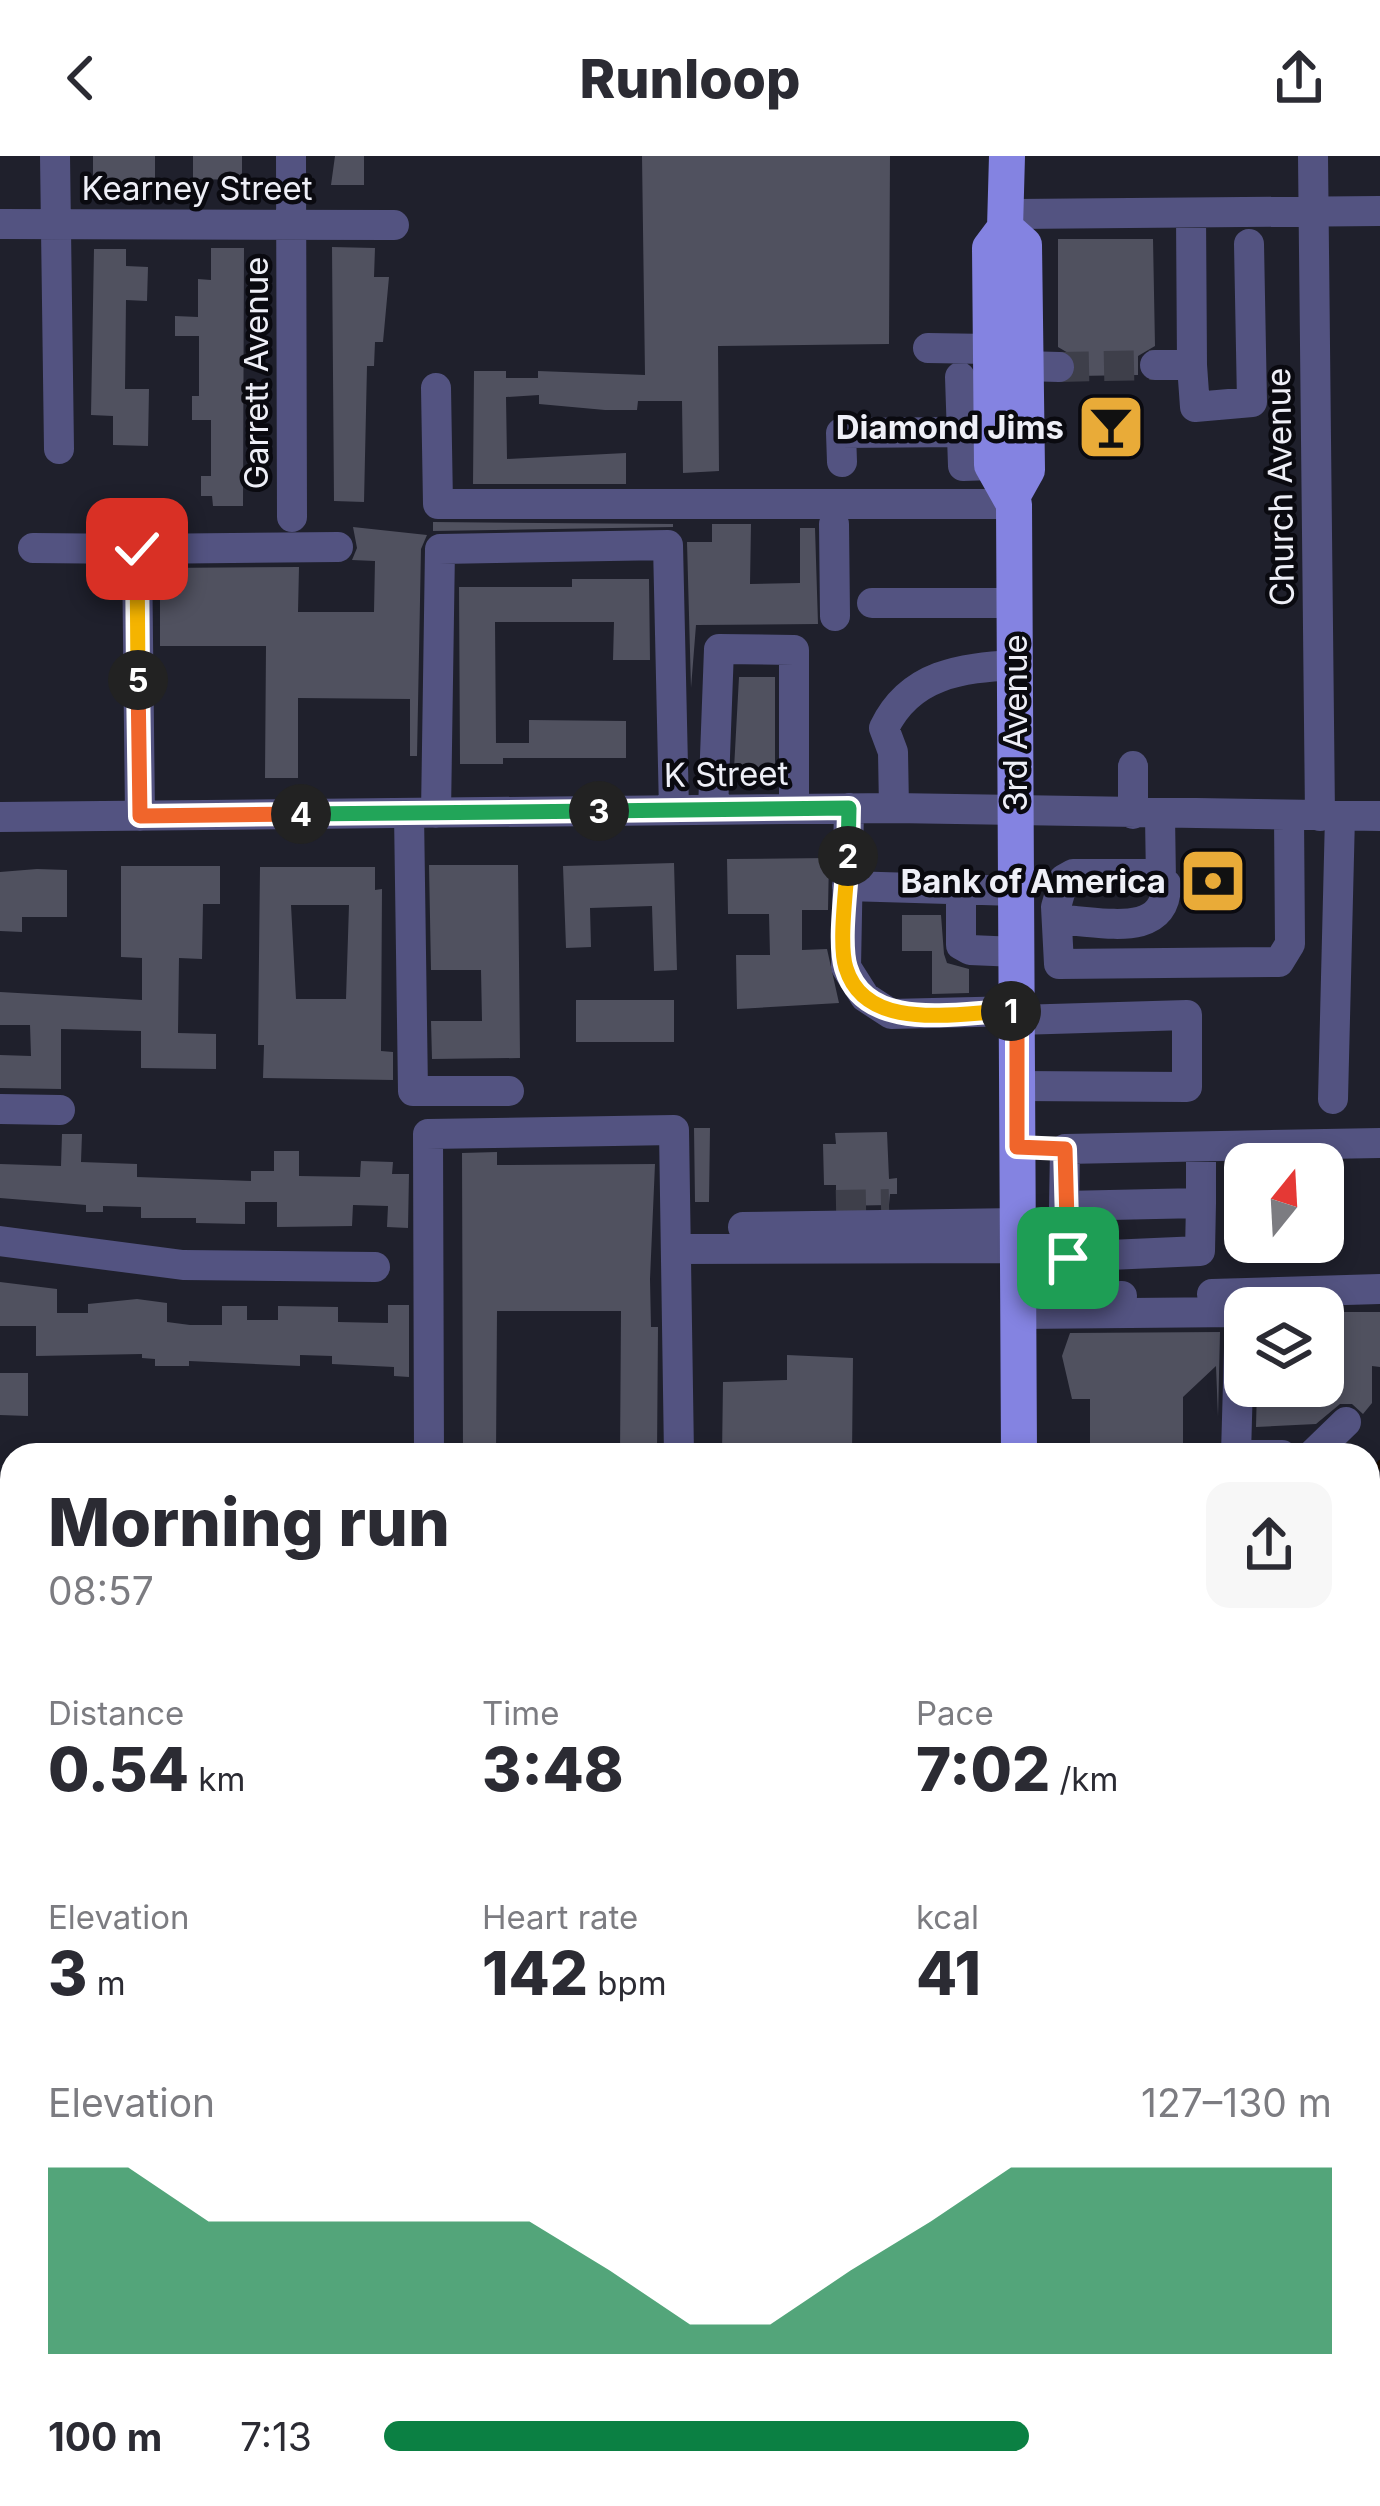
<!DOCTYPE html>
<html lang="en">
<head>
<meta charset="utf-8">
<style>
  body { margin:0; font-family:Inter,sans-serif; background:#f7f7f7; color:#2b2b33; height:100vh; display:flex; flex-direction:column; font-size:45px; white-space:nowrap }
  * { box-sizing:border-box; margin:0 }
  p { font-size:39px; color:#7c7c81 }
  .icon { flex:none; width:66px; height:66px; fill:none; stroke:currentColor; stroke-width:2; stroke-linecap:round; stroke-linejoin:round }
  .map { position:relative; flex:1; overflow:hidden }
  .drawer { position:absolute; left:0px; top:1287px; width:1380px; height:1065px; display:flex; flex-direction:column; background:#fff; border-radius:36px 36px 0 0; box-shadow:0 6px 18px #0003 }
  .drawer>* { flex:none }
  .needle { width:78px; rotate:18deg }
  .tools { position:absolute; left:1224px; top:987px; display:grid; gap:24px }
  .tools a { display:grid; place-items:center; width:120px; height:120px; border-radius:24px; background:#fff; box-shadow:0 6px 18px #0003; font-size:60px }
  .pin { position:absolute; display:grid; place-items:center; width:102px; height:102px; color:#fff; margin:-51px; border-radius:24px; box-shadow:0 6px 18px #0006 }
  .km { position:absolute; width:60px; height:60px; margin:-30px; border-radius:50%; background:#222; color:#fff; font-size:33px; line-height:60px; text-align:center }
  .round { display:grid; place-items:center; flex:none; width:126px; height:126px; border-radius:24px; background:#f7f7f7 }
  .head { display:flex; align-items:center; justify-content:space-between; height:204px; padding:0 48px }
  h1 { font-size:66px; font-weight:800; line-height:90px }
  .figures { display:grid; grid-template-columns:repeat(3,1fr); gap:18px; height:204px; padding:12px 48px }
  .figures div { display:grid; align-content:center }
  .figures b { font-size:60px; font-weight:800 }
  .figures small { font-size:33px; font-weight:400 }
  .figures p { font-size:33px }
  .chart { height:336px; padding:24px 48px }
  .chart p { display:flex; justify-content:space-between }
  .chart svg { width:100%; height:216px; margin-top:12px; fill:#0b8043; opacity:.7 }
  ul { padding:0 48px; list-style:none; font-size:39px }
  li { display:grid; grid-template-columns:192px 144px 1fr; align-items:center; height:90px }
  li i { height:30px; border-radius:15px; background:#0b8043 }
  header { display:flex; justify-content:space-between; align-items:center; height:156px; padding:0 48px; background:#fff; font-size:54px; font-weight:800 }
  .map>svg:first-child { display:block }
</style>
</head>
<body>
<header><svg class="icon" aria-label="back" viewBox="0 0 24 24"><path d="M15 5l-7 7 7 7"/></svg>Runloop<svg class="icon" aria-label="share" viewBox="0 0 24 24"><path d="M12 15V3M7 8l5-5 5 5M5 13v7h14v-7"/></svg></header>
<div class="map">
<svg width="1380" height="2350" viewBox="0 0 1380 2350">
  <rect width="100%" height="100%" fill="#1f202c"/>
  <!-- green -->
  <path fill="#432d03" d="M1368 1863H1380V2350H1053V2340H1368Z"/>
  <g fill="none" stroke-linecap="round" stroke-linejoin="round">
    <!-- stream -->
    <path stroke="#170b00" stroke-width="6" d="M1368 1327 1380 1307"/>
  </g>
  <!-- building -->
  <path fill="#50515f" fill-rule="evenodd" d="M93 0H155V26H93Z
    M193 0H242V24L193 23Z
    M335 0H364V29H331Z
    M642 0H890L889 188 718 190 719 315 683 317 682 245H638L637 254H605L539 248V239L506 241 507 303 626 297V328H473L474 215H506V222H538V215L645 219Z
    M1058 83H1153L1155 190 1138 200V219L1076 220 1075 201 1058 191Z
    M332 91 375 92 374 121H389L383 186H375L374 210H367L364 346 334 345Z
    M211 92H244L243 350H213L212 340H201V320H211V264H192V240H199V180H175V160L198 161V123L211 124Z
    M94 93H126V110L148 111 147 145 126 144 125 233H149L148 290 113 289V260L91 259Z
    M433 366 673 368V371L433 375Z
    M712 368H751L750 428 800 427V372H815L818 468 696 469 691 532 687 386H712Z
    M353 371 427 379 421 393 417 600H410V543L298 542V622H265L266 490H160V412L299 411 298 456H374L375 405 352 404 357 392Z
    M572 423H649L650 504H613L614 466H495L496 587H529V564L626 565V602H503V608H460L459 431H572Z
    M739 521H775V612L734 613Z
    M829 702 828 754H802V794L827 793 839 847 737 853 736 799H770L769 758H728L727 703Z
    M674 707 677 814 654 815 652 750 590 752 591 791 566 792 563 710Z
    M429 709H518L520 902 432 903 431 865H482L481 814H431Z
    M121 710H220V748H203L202 803 179 802 178 877 216 878V913L141 912V875L61 873V933L0 932V899L31 900 30 869H0V836L142 844V802L121 801Z
    M260 711H375V734L382 733 381 895 393 896V924L263 922 264 889H258ZM291 749H349L346 843H296Z
    M37 713 67 714V761H22V776L0 775V716Z
    M902 759H941L944 798 947 807 969 813V837L932 838V795H902Z
    M576 844H674V886H576Z
    M694 972H710L709 1046H695Z
    M887 976 889 1023 897 1022V1038H890L889 1049 836 1050V1029H824L823 988H836L835 977Z
    M62 978H82L81 1006 137 1008V1021L251 1025V1015H274V995H299V1020L360 1021 361 1005 393 1006 392 1018H409L408 1072 387 1071 388 1050 353 1049 352 1070 277 1071V1046H245V1068L196 1067V1062H141V1051L103 1050V1056H86V1049L0 1042V1008L61 1010Z
    M497 996V1009L655 1008 650 1123 651 1171H658L657 1299H620L621 1155H497L496 1299H463L462 997Z
    M0 1126 57 1133V1157H88V1148L137 1143 167 1147V1166L190 1169H222V1150H247V1164H278V1150L338 1151V1166L388 1167V1149H409V1221L394 1220V1211L332 1208V1200L300 1199V1210L189 1205V1210H155V1203L142 1202V1198L36 1200V1170H0Z
    M1323 1156H1380V1211L1372 1210V1247L1363 1258 1352 1248H1340L1316 1268 1256 1271 1257 1230H1323Z
    M1220 1176 1218 1261 1216 1210 1183 1241V1299H1090V1243H1072L1062 1200 1070 1177Z
    M787 1199 853 1202 852 1299H722L723 1226 787 1224Z
    M0 1217H28V1260L0 1259Z"/>
  <g fill="none" stroke-linecap="round" stroke-linejoin="round">
    <!-- minor-tunnel -->
    <path stroke="#3e3f4a" stroke-width="30" stroke-dasharray="30 15" stroke-linecap="butt" d="M1059 211 1155 209
      M836 1049 889 1048"/>
    <!-- path -->
    <path stroke="#5e5f69" stroke-width="3" stroke-dasharray="6 6" stroke-linecap="butt" d="M1368 1886 1380 1884
      M1368 2196 1380 2194"/>
    <!-- minor -->
    <path stroke="#535381" stroke-width="30" d="M55 0 59 293
      M291 0 292 361
      M1313 0 1320 660
      M1006 58 1380 55
      M0 68 394 69
      M928 192 990 193
      M1155 209H1192L1191 58
      M1192 209 1195 251 1252 246 1249 88
      M1025 210 1059 211
      M960 221 963 310 992 309
      M436 232 438 348H1014
      M842 306 841 277 963 276
      M834 368 835 460
      M33 392 137 393
      M872 447H1014
      M849 652 846 811 865 841 891 858 1017 855
      M894 652 893 596 884 572C910 518 961 512 1015 509
      M713 654 719 493 794 494V653
      M409 657 413 935H509
      M436 657 440 393 668 389 674 654
      M1133 658V610
      M140 660 137 393 338 391
      M1160 660 1161 725
      M0 661 894 652 1380 660
      M847 730 1016 735
      M961 733V789L970 794 1017 796
      M1061 764C1101 765 1167 784 1166 728L1151 718H1073L1064 723 1056 751 1059 808 1279 806 1290 788 1289 660
      M1017 864 1187 859V931L1017 930
      M1333 943 1340 660
      M0 953 60 954
      M1064 1050 1065 993 1380 987
      M743 1071 1018 1067
      M0 1085 183 1109 375 1111
      M678 1093 1018 1092
      M1068 1102 1064 1050 1201 1047V991
      M1088 1102 1089 1141 1122 1140
      M1018 1103 1200 1095 1201 1047
      M1212 1138 1380 1133
      M1019 1158 1240 1156 1236 1298
      M429 1299 428 978 674 974 679 1299
      M1235 1299H1282
      M1312 1299 1346 1266
      M0 1388H12
      M1368 1427H1380
      M0 1624H12
      M879 2350 1023 2348"/>
    <!-- major -->
    <path stroke="#8483e1" stroke-width="36" d="M1007 0 1005 72 990 92 992 309 1014 348 1019 1299
      M1005 72 1024 89 1027 314 1013 339
      M1368 1769 1380 1763
      M0 1869 12 1868
      M1023 2340V2350"/>
  </g>
  <g fill="none" stroke-linecap="round" stroke-linejoin="round">
    <defs>
      <path id="split-1" d="M1011 855H1017V991L1065 993 1068 1102"/>
      <path id="split-2" d="M848 700C847 729 838 787 846 812 866 878 959 856 1011 855"/>
      <path id="split-3" d="M599 655 849 652 848 700"/>
      <path id="split-4" d="M301 658 599 655"/>
      <path id="split-5" d="M138 524 140 660 301 658"/>
      <path id="split-6" d="M137 393 138 524"/>
    </defs>
    <!-- split-1 casing -->
    <use href="#split-1" stroke="#fff" stroke-width="24"/>
    <!-- split-2 casing -->
    <use href="#split-2" stroke="#fff" stroke-width="24"/>
    <!-- split-3 casing -->
    <use href="#split-3" stroke="#fff" stroke-width="24"/>
    <!-- split-4 casing -->
    <use href="#split-4" stroke="#fff" stroke-width="24"/>
    <!-- split-5 casing -->
    <use href="#split-5" stroke="#fff" stroke-width="24"/>
    <!-- split-6 casing -->
    <use href="#split-6" stroke="#fff" stroke-width="24"/>
    <!-- split-1 -->
    <use href="#split-1" stroke="#f0652b" stroke-width="15"/>
    <!-- split-2 -->
    <use href="#split-2" stroke="#f5b400" stroke-width="15"/>
    <!-- split-3 -->
    <use href="#split-3" stroke="#22a559" stroke-width="15"/>
    <!-- split-4 -->
    <use href="#split-4" stroke="#22a559" stroke-width="15"/>
    <!-- split-5 -->
    <use href="#split-5" stroke="#f0652b" stroke-width="15"/>
    <!-- split-6 -->
    <use href="#split-6" stroke="#f5b400" stroke-width="15"/>
  </g>
  <!-- icons -->
  <defs>
    <symbol id="bar-square" viewBox="-11 -11 22 22"><rect x="-9" y="-9" width="18" height="18" rx="4" fill="#e9ab38" stroke="#0a0a10"/><path d="M-6-5H6L.8 .8V4.5H3.5V6h-7V4.5H-.8V.8Z" fill="#111"/></symbol>
    <symbol id="bank-square" viewBox="-11 -11 22 22"><rect x="-9" y="-9" width="18" height="18" rx="4" fill="#e9ab38" stroke="#0a0a10"/><path d="M-6-4H6V4H-6ZM0-2.3a2.3 2.3 0 1 0 0 4.6a2.3 2.3 0 1 0 0-4.6Z" fill="#111"/></symbol>
  </defs>
  <g fill-rule="evenodd">
    <use href="#bar-square" x="1073" y="233" width="76" height="76"/>
    <use href="#bank-square" x="1175" y="687" width="76" height="76"/>
  </g>
  <g text-anchor="middle" dominant-baseline="central" stroke-width="9" stroke-linejoin="round" paint-order="stroke">
    <!-- street labels -->
    <g font-size="33" fill="#eeeff7" stroke="#0a0a10">
      <text x="197" y="32">Kearney Street</text>
      <text transform="translate(256 217) rotate(-90)">Garrett Avenue</text>
      <text transform="translate(1280 331) rotate(-91)">Church Avenue</text>
      <text transform="translate(1015 567) rotate(-90)">3rd Avenue</text>
      <text transform="translate(726 618) rotate(-1)">K Street</text>
    </g>
    <!-- poi labels -->
    <g font-size="33" font-weight="bold" fill="#eeeff7" stroke="#0a0a10" text-anchor="end">
      <text x="1064" y="271">Diamond Jims</text>
      <text x="1166" y="725">Bank of America</text>
    </g>
  </g>
</svg>
<div class="tools">
<a><svg class="needle" viewBox="-14 -14 28 28"><path d="M0-13l5 13h-10z" fill="#e53935"/><path d="M0 13l5-13h-10z" fill="#7c7c81"/></svg></a>
<a><svg class="icon" aria-label="layers" viewBox="0 0 24 24"><path d="M12 4l9 5-9 5-9-5zM3 14l9 5 9-5"/></svg></a>
</div>
<div class="pin" style="left:1068px;top:1102px;background:#1e9e55"><svg class="icon" aria-label="arrive" viewBox="0 0 24 24"><path d="M6 21V4h12l-3 4 3 4H6"/></svg></div>
<div class="pin" style="left:137px;top:393px;background:#d93025"><svg class="icon" aria-label="check" viewBox="0 0 24 24"><path d="M5 12l5 5 9-10"/></svg></div>
<b class="km" style="left:1011px;top:855px">1</b>
<b class="km" style="left:848px;top:700px">2</b>
<b class="km" style="left:599px;top:655px">3</b>
<b class="km" style="left:301px;top:658px">4</b>
<b class="km" style="left:138px;top:524px">5</b>
<section class="drawer">
<div class="head"><div><h1>Morning run</h1><p>08:57</p></div><a class="round"><svg class="icon" aria-label="share" viewBox="0 0 24 24"><path d="M12 15V3M7 8l5-5 5 5M5 13v7h14v-7"/></svg></a></div>
<div class="figures">
<div><p>Distance</p><b>0.54<small> km</small></b></div>
<div><p>Time</p><b>3:48</b></div>
<div><p>Pace</p><b>7:02<small> /km</small></b></div>
</div>
<div class="figures">
<div><p>Elevation</p><b>3<small> m</small></b></div>
<div><p>Heart rate</p><b>142<small> bpm</small></b></div>
<div><p>kcal</p><b>41</b></div>
</div>
<div class="chart"><p><span>Elevation</span>127–130 m</p>
<svg viewBox="0 0 160 44" preserveAspectRatio="none"><path d="M0 44V6L10 6L20 17L30 17L40 17L50 17L60 17L70 27L80 38L90 38L100 27L110 17L120 6L130 6L140 6L150 6L160 6V44z"/></svg>
</div>
<ul>
<li><b>100 m</b>7:13<i style="width:68%"></i></li>
</ul>
</section>
</div>
</body>
</html>
